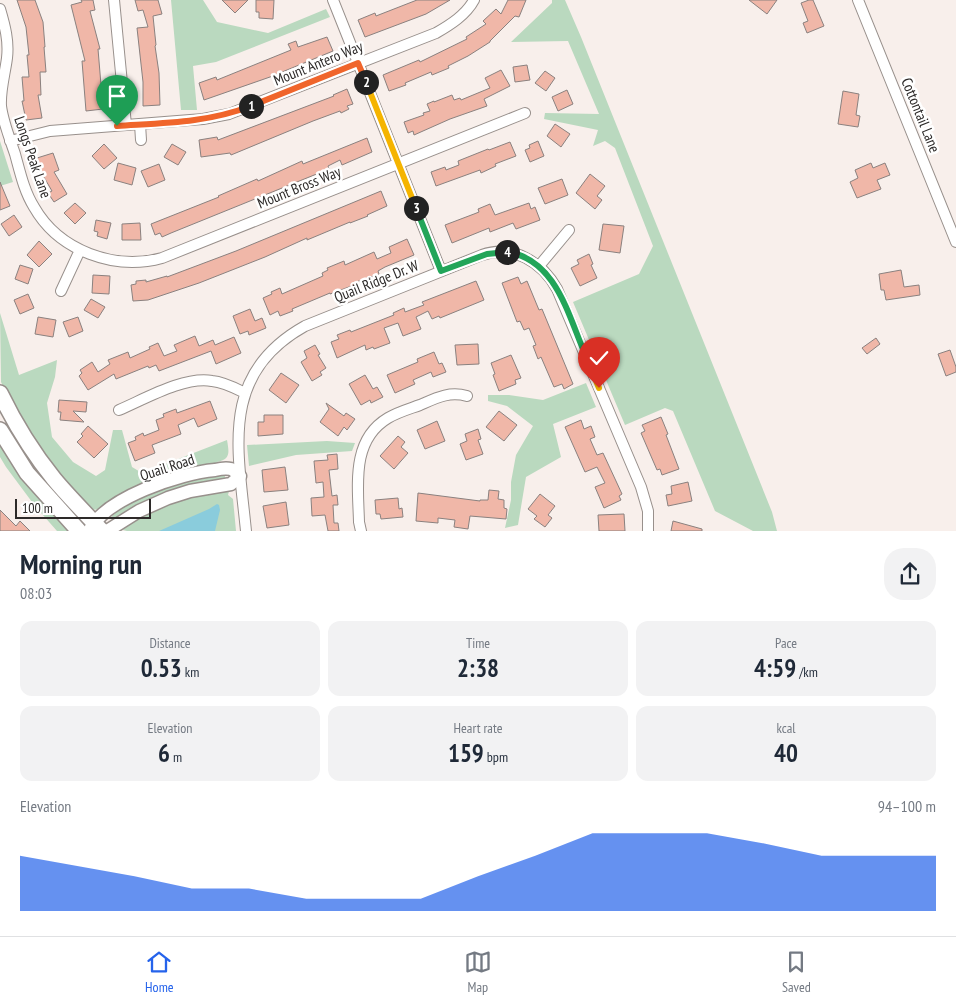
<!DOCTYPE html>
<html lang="en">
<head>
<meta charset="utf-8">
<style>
  body { margin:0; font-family:"PT Sans Narrow",sans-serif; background:#f2f2f3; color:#1f2937; height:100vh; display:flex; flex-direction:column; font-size:19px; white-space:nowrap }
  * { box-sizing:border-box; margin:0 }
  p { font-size:16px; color:#747a83 }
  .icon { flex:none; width:28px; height:28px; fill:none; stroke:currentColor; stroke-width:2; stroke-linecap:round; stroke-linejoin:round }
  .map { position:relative; height:531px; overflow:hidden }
  .sheet { display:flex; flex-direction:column; background:#fff; flex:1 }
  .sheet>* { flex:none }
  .scale { position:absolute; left:15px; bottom:12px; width:136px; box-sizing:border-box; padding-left:5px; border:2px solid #2d2a29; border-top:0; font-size:14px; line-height:18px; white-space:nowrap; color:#2d2a29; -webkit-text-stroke:4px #fff; paint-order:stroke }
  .pin { position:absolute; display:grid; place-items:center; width:42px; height:42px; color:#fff; margin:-51px -21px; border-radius:50% 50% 50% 0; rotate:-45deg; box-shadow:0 0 5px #0007 }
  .pin .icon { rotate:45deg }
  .km { position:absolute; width:25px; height:25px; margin:-12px; border-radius:50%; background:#222; color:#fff; font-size:14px; line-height:25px; text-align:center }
  .round { display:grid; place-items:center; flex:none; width:52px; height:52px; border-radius:20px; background:#f2f2f3 }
  .summary { display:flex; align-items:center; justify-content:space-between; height:85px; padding:0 20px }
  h1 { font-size:28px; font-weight:600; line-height:38px }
  .figures { display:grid; grid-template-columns:repeat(3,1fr); gap:8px; height:85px; padding:5px 20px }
  .figures div { display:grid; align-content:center; border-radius:12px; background:#f2f2f3; text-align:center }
  .figures b { font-size:25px; font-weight:600 }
  .figures small { font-size:14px; font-weight:400 }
  .figures p { font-size:14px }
  .chart { height:140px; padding:10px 20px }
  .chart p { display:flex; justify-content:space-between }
  .chart svg { width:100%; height:90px; margin-top:5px; fill:#2563eb; opacity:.7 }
  .menu { display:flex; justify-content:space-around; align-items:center; height:70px; border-top:1px solid #e0e1e3; background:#fff; font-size:14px; color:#747a83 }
  .menu a { display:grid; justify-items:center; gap:2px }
  .menu .current { color:#2563eb }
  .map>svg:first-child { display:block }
</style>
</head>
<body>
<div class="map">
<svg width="956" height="531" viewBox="0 0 956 531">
  <rect width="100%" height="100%" fill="#f8efeb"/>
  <!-- green -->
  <path fill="#bad9bf" d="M171 0H203L217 22 268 33 326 9 330 17 216 62 193 66 197 110H181Z
    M552 0H565L581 37 772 512 777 531H753L715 511 673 411 665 408 625 425 573 302 639 274 653 246 615 148 605 141 593 146 598 130 544 119 545 113 599 114 568 41 511 42 552 3Z
    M0 141 13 182 0 186Z
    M0 313 19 375 57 360 55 377 47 403 52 437 73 462 96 476 105 470 113 430H122L132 467 142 473 227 440C229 452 231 459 217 462L215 464 102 509 91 510 51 466 15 410 1 382Z
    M586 383 596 407 553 424 561 457 526 477 518 525 505 528 511 500V482L516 455 533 426 507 406 488 401V395H509L543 400Z
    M0 441 71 531H57L35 506 6 467 0 457Z
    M327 441 355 443 352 451 296 455 249 466 247 445Z
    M224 474 226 479 112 521 111 518C121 500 177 483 197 477 206 475 215 475 224 474Z
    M225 490 229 491 228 495 233 499 236 531H127L123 530C129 519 177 499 190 495 201 493 214 492 225 490Z"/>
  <!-- water -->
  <path fill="#8accdc" d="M217 504 219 505 220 510 215 531H159L209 509Z"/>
  <!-- building -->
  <path fill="#f0b7a8" stroke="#8a817f" d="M17 0H35L43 22 45 47H44L46 72H40L41 95H38L42 118 26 120 22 101H24L22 77H29L27 55H29L26 27Z
    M81 0H93L95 10 90 11 100 49H98L103 109 86 111 82 61H85L71 5 82 2Z
    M135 0H158L162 14 153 16 156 45 155 46 159 73 160 105 143 106V82L137 28 148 27 143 10 138 11Z
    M222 0H248L235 13Z
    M256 0H274L273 19 259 18V12H256Z
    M417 0H450L426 14 365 37 358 20 375 13 376 16Z
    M508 0H526L519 17 515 16 490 41V42L468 56 448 66 449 68 432 75 431 72 405 83 406 85 389 91 383 75 419 60 420 62 467 39 466 37 486 24 483 21 496 9 501 14Z
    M749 0H777L767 14Z
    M809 0H813L824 26 807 33 803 23 808 21 801 3Z
    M327 37 333 51 270 77 204 100 199 83 216 77 217 80 291 50 288 44 296 41 298 47Z
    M527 65 530 80 515 82 513 67Z
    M501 70 510 86 484 99 487 106 450 119 414 135 413 131 408 133 404 122 424 115 423 113 430 111 427 104 434 101V102L452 95 454 100 460 98 461 100 490 88 485 78Z
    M545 71 555 78 546 91 535 83Z
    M347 89 353 104 347 106 349 109 341 113 340 111 313 121 231 155 230 153 201 157 199 140 217 137 218 140 334 96 333 95Z
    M567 90 573 104 558 111 552 97Z
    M843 91 859 94 856 115 860 116 858 127 838 124Z
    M555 124 570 134 561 147 547 136Z
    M367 138 372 152 342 165 340 160 328 166 329 169 171 233 162 237 160 233 155 235 151 224 219 197 218 196 257 179 258 181 302 161 303 164Z
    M538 141 544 156 530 162 525 150 530 148 529 145Z
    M510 142 516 156 495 164 496 166 481 173 480 170 436 186 431 172 445 167 446 170 459 165 458 161 488 149 489 150Z
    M104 144 117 158 104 169 92 156Z
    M172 144 186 152 178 165 164 157Z
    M53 153 59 170 54 172 67 194 54 202 48 193 52 191 42 174 37 158Z
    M118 163 136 168 132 185 114 180Z
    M871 163 873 168 885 163 890 175 877 180 881 189 857 198 850 182 858 178 855 170Z
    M159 164 165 180 148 187 141 171Z
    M590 174 605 186 597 196 602 200 595 209 576 193Z
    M562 179 568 195 545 204 538 188Z
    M0 182 10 206 0 210Z
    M381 191 387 206 367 215 368 216 350 223V222L307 240V238L265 257 199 283 148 300 133 301 131 285 136 284V281L146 280V282L167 276V277L236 251Z
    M75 203 86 213 75 224 64 213Z
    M529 203 531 209 535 207 540 220 516 229 513 223 490 232 489 228 452 243 445 225 474 214 479 212 478 209 490 204 495 215Z
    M14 215 22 227 9 236 1 224Z
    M96 220 111 223 107 239 97 236 98 232 94 231Z
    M140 223 141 240H122V224Z
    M603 224 624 226 620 253 599 250Z
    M407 239 414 255 385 267 378 271 379 274 356 282 357 284 330 294V293L292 309 293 311 280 316 278 311 270 315 263 298 272 294 271 292 280 288 282 294 323 276 322 273 328 270 327 268 344 261 345 265 374 252 377 259 391 253 389 247Z
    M39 241 52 254 39 267 27 255Z
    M589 254 593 264 591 265 597 278 580 286 571 268 579 264 577 260Z
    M20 265 33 269 28 284 15 279Z
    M901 270 904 287 919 285 920 295 886 300 884 290H881L879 274Z
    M93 275 110 276 109 294 92 293Z
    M518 277 521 284 527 281 539 310 542 309 573 384 564 389 562 384 554 387 541 357 538 359 533 346 536 345 529 328 524 330 520 321 517 322 502 283Z
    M476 281 484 300 440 318 439 316 432 319 428 311 416 317 421 329 403 336 398 323 384 328 390 343 374 349 373 347 366 350 365 345 337 358 331 342 339 339 337 335 350 330 351 332 394 315 393 313 404 308 405 312 424 305 422 302Z
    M28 294 34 308 20 314 14 300Z
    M91 299 105 307 98 318 84 310Z
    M250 309 255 321 262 318 266 328 249 335 248 331 240 334 233 316Z
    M38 317 56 320 53 337 35 334Z
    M78 317 83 331 69 337 63 322Z
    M195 336 199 346 213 340 215 345 234 337 241 353 216 364 211 351 159 371 156 365 149 368 148 366 116 379 114 374 88 390 79 376 82 373 80 370 92 362 98 372 110 364 108 360 128 352 130 358 150 349 149 347 158 343 164 356 177 351 174 345Z
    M876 338 880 344 867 354 862 348Z
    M478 344 479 364 457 365 455 345Z
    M315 345 320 354 318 355 326 368 320 372 322 375 312 381 301 362 307 358 304 351Z
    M950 350 956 367V372L946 376 938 354Z
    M434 352 439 364 442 363 446 372 433 377 431 372 413 380 415 384 395 393 387 375 418 362 417 359Z
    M511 355 521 378 515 380 516 384 499 391 493 375 495 374 491 363Z
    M281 373 299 385 286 403 269 390Z
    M365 375 373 389 377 387 383 397 371 403 370 400 361 405 349 384Z
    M59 400 87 402 86 412 73 411 84 422 60 420 61 412H58Z
    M210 401 217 419 198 427 194 418 178 425 181 434 152 445 155 453 135 461 128 443 136 440 135 437 143 433 144 436 159 430 156 420 164 417 163 414 176 409 177 413Z
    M326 403 344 416 346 413 355 419 347 430 344 427 338 436 320 422 329 409Z
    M499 411 517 425 504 441 486 427Z
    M264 415H283V434L258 436V422H264Z
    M661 417 668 434 666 435 679 469 662 475 660 469 657 470 641 433 645 431 642 425Z
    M581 420 584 429 591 426 595 437 590 439 597 455 603 453 622 494 619 496 621 500 604 508 595 487 605 483 597 467 585 472 565 427Z
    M437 421 445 441 425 449 417 430Z
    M88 426 108 444 94 458 77 442 83 436 81 434Z
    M478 429 481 439 478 440 483 454 466 460 460 444 467 441 465 434Z
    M398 436 405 442 401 447 408 453 394 469 380 456Z
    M337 454 338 469 329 470 332 496 337 495 338 505H333L334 523H338L339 531H328L325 515 312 516 311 498 324 497 323 482 316 483 314 461 328 460 327 455Z
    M285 467 288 490 264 492 262 470Z
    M688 482 692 501 668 506 666 495 672 494 671 486Z
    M489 490 499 491 498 499 504 500V508L507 509 506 519 470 516 468 529 454 527 455 520 438 518V523L416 521 418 493 480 501V500H488Z
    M540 494 555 506 548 515 552 518 545 527 534 519 537 516 528 509Z
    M398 498 399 509 402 508 403 517 381 519 380 514H376L375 500Z
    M286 502 289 525 267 528 263 506Z
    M0 510 16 526 20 521 30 531H0Z
    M624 514 625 531H599L598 515Z
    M673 521 702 529V531H671Z"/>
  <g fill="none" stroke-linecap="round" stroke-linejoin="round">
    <defs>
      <path id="minor" d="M114 0 126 125
        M333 0 441 271
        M858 0 956 242
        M0 9C5 26 9 41 7 58 5 74 0 90 1 106 3 122 10 139 15 154 20 172 24 191 34 207 59 251 115 271 162 258L525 113
        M140 124 141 140
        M10 141 50 131 203 119 229 114 436 33C450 25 466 15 474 0
        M539 266 569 230
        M61 291 80 250
        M119 410C145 399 184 376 212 381 224 382 235 388 245 393
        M246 531C238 449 219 374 305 326L482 255C513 244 542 262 557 289L641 487 648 511V531
        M361 531 359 522C358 485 351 440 388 418 398 412 409 409 420 405 436 398 449 391 467 396"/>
      <path id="tertiary" d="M89 531C105 498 180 473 215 470 219 469 227 468 231 469 234 470 238 475 240 476L231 484 190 491 168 498 139 511 107 531"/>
      <path id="primary" d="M0 393C15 424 33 453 54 479 69 497 86 514 102 531
        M0 430 27 473 79 531"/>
    </defs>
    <!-- minor casing -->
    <use href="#minor" stroke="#98908c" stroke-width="12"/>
    <!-- tertiary casing -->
    <use href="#tertiary" stroke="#98908c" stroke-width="15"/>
    <!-- primary casing -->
    <use href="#primary" stroke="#98908c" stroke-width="18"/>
    <!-- minor -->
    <use href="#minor" stroke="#fff" stroke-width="10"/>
    <!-- tertiary -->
    <use href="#tertiary" stroke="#fff" stroke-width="12"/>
    <!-- primary -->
    <use href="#primary" stroke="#fff" stroke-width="15"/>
  </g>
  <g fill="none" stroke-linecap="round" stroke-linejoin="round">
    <defs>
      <path id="split-1" d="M117 126C163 123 207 123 251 106"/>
      <path id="split-2" d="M251 106 358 63 366 82"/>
      <path id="split-3" d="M366 82 416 208"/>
      <path id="split-4" d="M416 208 441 271 487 254 507 252"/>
      <path id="split-5" d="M507 252C556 259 568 315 585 354"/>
      <path id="split-6" d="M585 354 599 388"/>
    </defs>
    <!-- split-1 casing -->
    <use href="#split-1" stroke="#fff" stroke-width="10"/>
    <!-- split-2 casing -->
    <use href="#split-2" stroke="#fff" stroke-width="10"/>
    <!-- split-3 casing -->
    <use href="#split-3" stroke="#fff" stroke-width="10"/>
    <!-- split-4 casing -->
    <use href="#split-4" stroke="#fff" stroke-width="10"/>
    <!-- split-5 casing -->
    <use href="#split-5" stroke="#fff" stroke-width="10"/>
    <!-- split-6 casing -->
    <use href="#split-6" stroke="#fff" stroke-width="10"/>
    <!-- split-1 -->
    <use href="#split-1" stroke="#f0652b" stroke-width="6"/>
    <!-- split-2 -->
    <use href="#split-2" stroke="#f0652b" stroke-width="6"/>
    <!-- split-3 -->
    <use href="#split-3" stroke="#f5b400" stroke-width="6"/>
    <!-- split-4 -->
    <use href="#split-4" stroke="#22a559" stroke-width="6"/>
    <!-- split-5 -->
    <use href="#split-5" stroke="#22a559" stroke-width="6"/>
    <!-- split-6 -->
    <use href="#split-6" stroke="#f5b400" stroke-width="6"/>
  </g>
  <g text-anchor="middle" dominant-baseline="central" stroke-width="5" stroke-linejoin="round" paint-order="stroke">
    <!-- street labels -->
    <g font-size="15" fill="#2d2a29" stroke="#fff">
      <text transform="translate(318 63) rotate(-22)">Mount Antero Way</text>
      <text transform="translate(921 115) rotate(68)">Cottontail Lane</text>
      <text transform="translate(33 157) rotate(71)">Longs Peak Lane</text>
      <text transform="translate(299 187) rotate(-22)">Mount Bross Way</text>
      <text transform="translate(376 281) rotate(-22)">Quail Ridge Dr. W</text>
      <text transform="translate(167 467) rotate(-18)">Quail Road</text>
    </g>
  </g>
</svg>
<div class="scale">100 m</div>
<div class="pin" style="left:117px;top:126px;background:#1e9e55"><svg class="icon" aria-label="arrive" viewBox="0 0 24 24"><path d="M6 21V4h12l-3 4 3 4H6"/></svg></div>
<div class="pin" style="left:599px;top:388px;background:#d93025"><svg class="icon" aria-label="check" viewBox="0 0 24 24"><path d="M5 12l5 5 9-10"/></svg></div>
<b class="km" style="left:251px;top:106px">1</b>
<b class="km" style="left:366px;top:82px">2</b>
<b class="km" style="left:416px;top:208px">3</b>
<b class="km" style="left:507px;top:252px">4</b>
</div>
<section class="sheet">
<div class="summary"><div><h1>Morning run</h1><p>08:03</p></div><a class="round"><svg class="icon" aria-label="share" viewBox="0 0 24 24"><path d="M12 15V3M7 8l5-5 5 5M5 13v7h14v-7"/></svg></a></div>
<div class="figures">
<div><p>Distance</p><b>0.53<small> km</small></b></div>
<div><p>Time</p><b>2:38</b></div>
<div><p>Pace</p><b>4:59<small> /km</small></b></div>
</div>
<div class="figures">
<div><p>Elevation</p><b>6<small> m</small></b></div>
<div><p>Heart rate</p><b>159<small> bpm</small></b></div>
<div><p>kcal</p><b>40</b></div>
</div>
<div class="chart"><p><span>Elevation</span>94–100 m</p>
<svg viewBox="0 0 160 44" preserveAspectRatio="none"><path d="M0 44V17L10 22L20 27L30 33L40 33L50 38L60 38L70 38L80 27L90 17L100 6L110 6L120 6L130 11L140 17L150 17L160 17V44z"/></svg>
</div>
</section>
<nav class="menu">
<a class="current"><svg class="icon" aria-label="home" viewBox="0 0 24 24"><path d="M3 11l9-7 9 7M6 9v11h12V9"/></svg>Home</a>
<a><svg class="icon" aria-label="map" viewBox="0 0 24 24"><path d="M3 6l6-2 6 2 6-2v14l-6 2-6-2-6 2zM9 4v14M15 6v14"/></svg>Map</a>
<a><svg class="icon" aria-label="saved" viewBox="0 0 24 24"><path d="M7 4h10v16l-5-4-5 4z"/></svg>Saved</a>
</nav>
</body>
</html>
